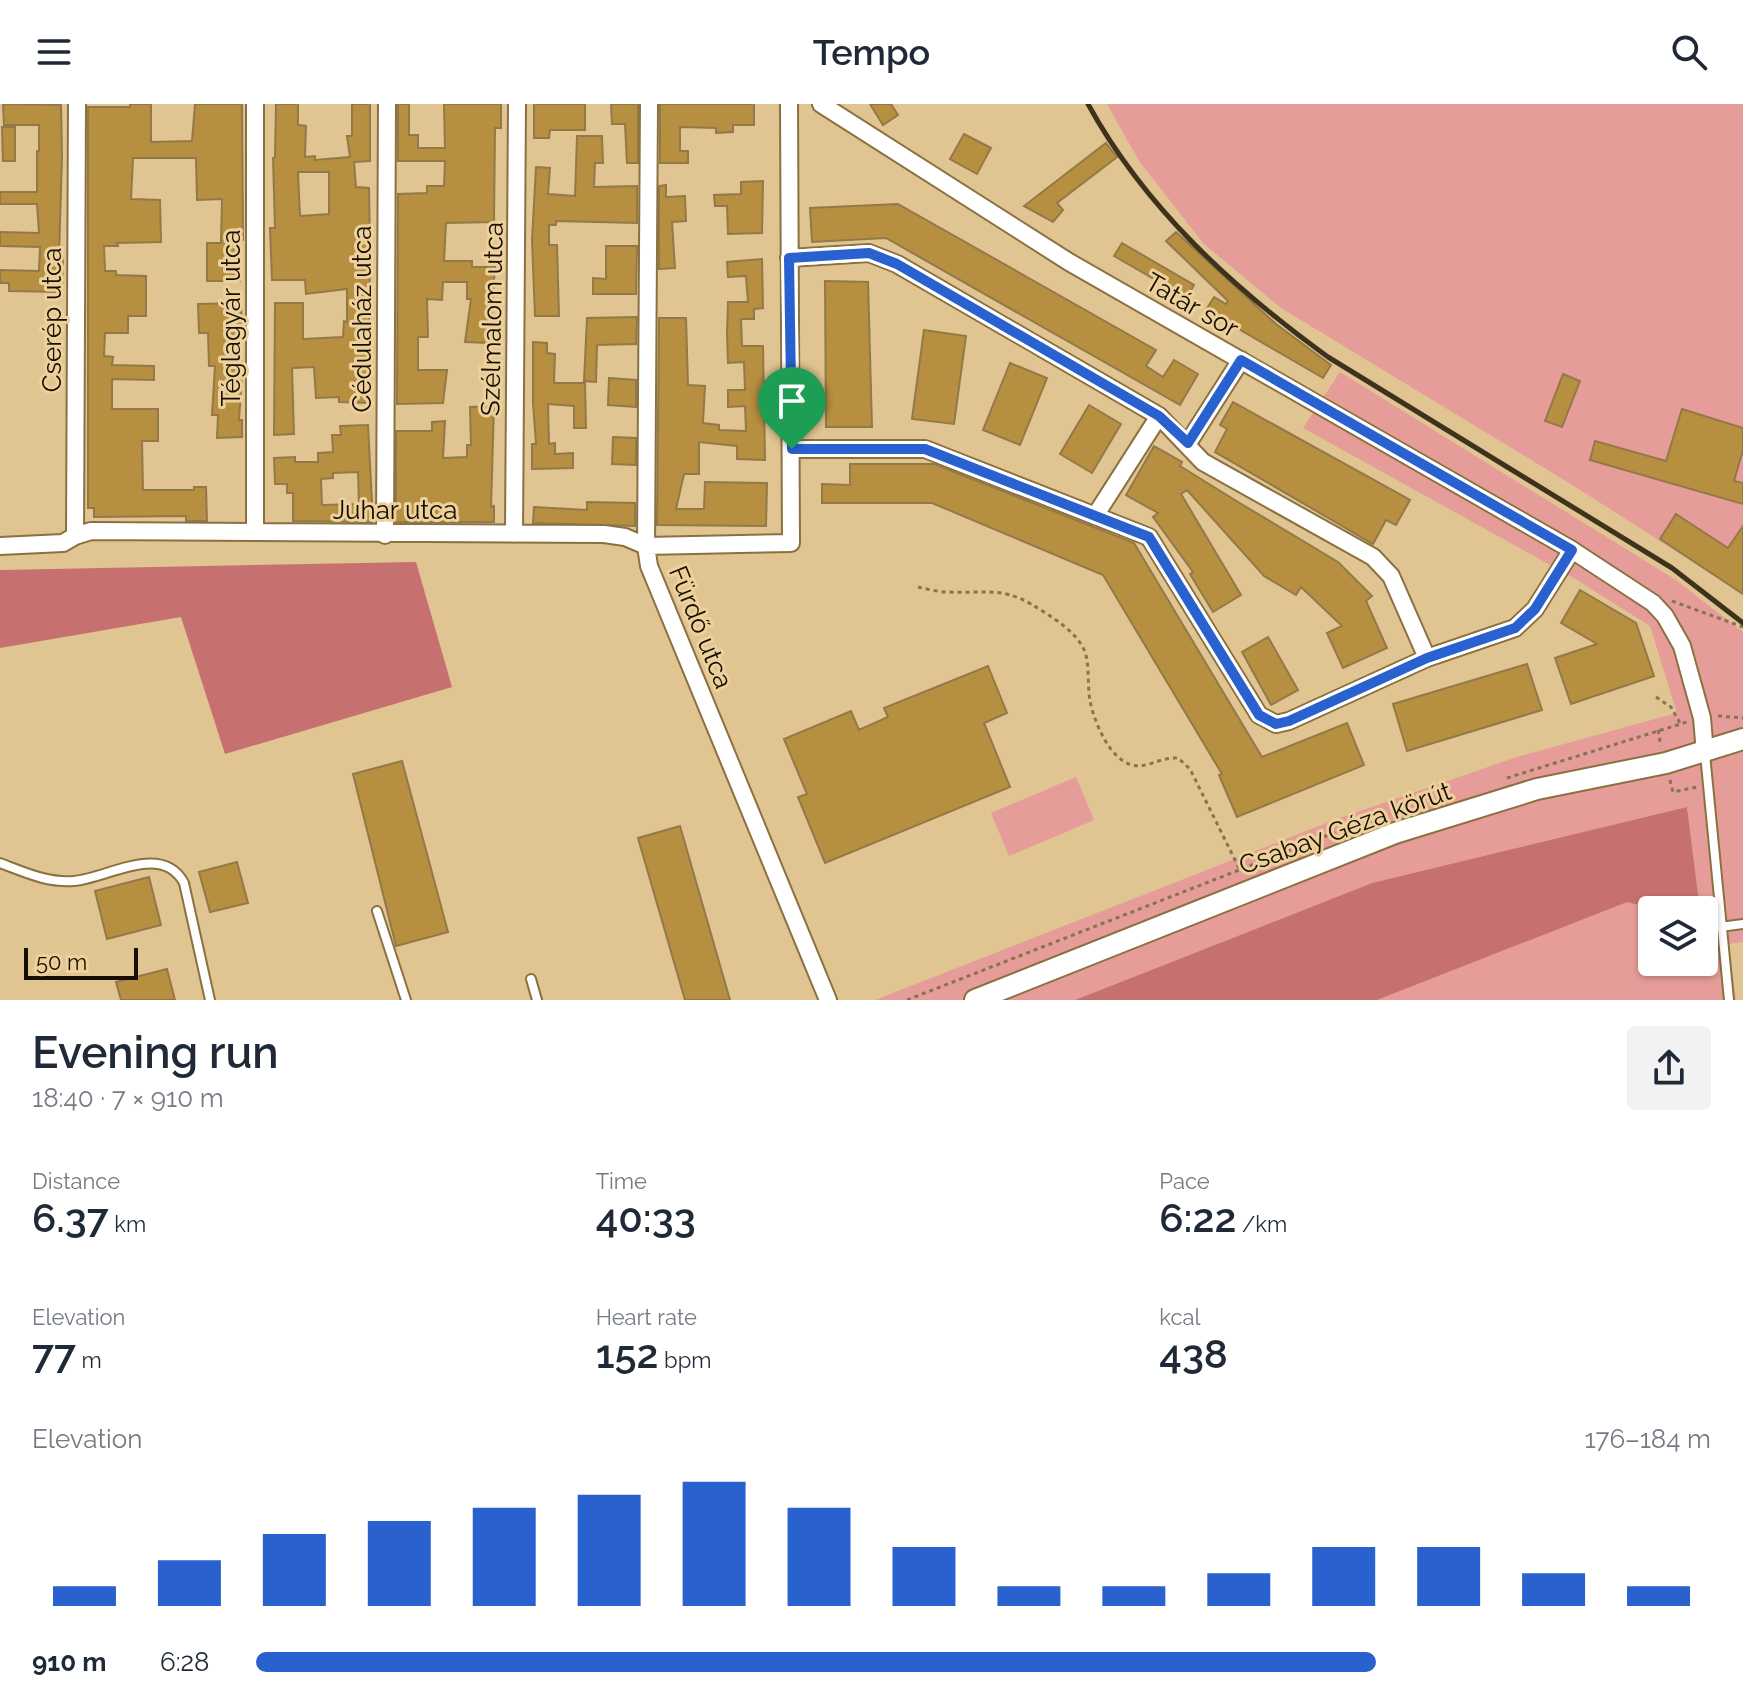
<!DOCTYPE html>
<html lang="en">
<head>
<meta charset="utf-8">
<style>
  body { margin:0; font-family:Raleway,sans-serif; background:#f2f2f3; color:#1f2937; height:100vh; display:flex; flex-direction:column; font-size:30px; white-space:nowrap }
  * { box-sizing:border-box; margin:0 }
  p { font-size:26px; color:#747a83 }
  .icon { flex:none; width:44px; height:44px; fill:none; stroke:currentColor; stroke-width:2; stroke-linecap:round; stroke-linejoin:round }
  .map { position:relative; height:896px; overflow:hidden }
  .details { display:flex; flex-direction:column; background:#fff; flex:1 }
  .details>* { flex:none }
  .fabs { position:absolute; left:1638px; top:792px; display:grid; gap:16px }
  .fabs a { display:grid; place-items:center; width:80px; height:80px; border-radius:8px; background:#fff; box-shadow:0 2px 6px #0004; font-size:40px }
  .scale { position:absolute; left:24px; bottom:20px; width:114px; box-sizing:border-box; padding-left:8px; border:4px solid #170d00; border-top:0; font-size:22px; line-height:28px; white-space:nowrap; color:#170d00; -webkit-text-stroke:6px #edd19d; paint-order:stroke }
  .pin { position:absolute; display:grid; place-items:center; width:68px; height:68px; color:#fff; margin:-82px -34px; border-radius:50% 50% 50% 0; rotate:-45deg; box-shadow:0 0 8px #0007 }
  .pin .icon { rotate:45deg }
  .round { display:grid; place-items:center; flex:none; width:84px; height:84px; border-radius:8px; background:#f2f2f3 }
  .summary { display:flex; align-items:center; justify-content:space-between; height:136px; padding:0 32px }
  h1 { font-size:44px; font-weight:600; line-height:60px }
  .metrics { display:grid; grid-template-columns:repeat(3,1fr); gap:12px; height:136px; padding:8px 32px }
  .metrics div { display:grid; align-content:center }
  .metrics b { font-size:40px; font-weight:600 }
  .metrics small { font-size:22px; font-weight:400 }
  .metrics p { font-size:22px }
  .chart { height:224px; padding:16px 32px }
  .chart p { display:flex; justify-content:space-between }
  .chart svg { width:100%; height:144px; margin-top:8px; stroke:#2961ce; stroke-width:6 }
  ul { padding:0 32px; list-style:none; font-size:26px }
  li { display:grid; grid-template-columns:128px 96px 1fr; align-items:center; height:60px }
  li i { height:20px; border-radius:10px; background:#2961ce }
  header { display:flex; justify-content:space-between; align-items:center; height:104px; padding:0 32px; background:#fff; font-size:36px; font-weight:600 }
  .map>svg:first-child { display:block }
</style>
</head>
<body>
<header><svg class="icon" aria-label="menu" viewBox="0 0 24 24"><path d="M4 6h16M4 12h16M4 18h16"/></svg>Tempo<svg class="icon" aria-label="search" viewBox="0 0 24 24"><circle cx="10" cy="10" r="6"/><path d="M15 15l6 6"/></svg></header>
<div class="map">
<svg width="1743" height="896" viewBox="0 0 1743 896">
  <rect width="100%" height="100%" fill="#e0c491"/>
  <!-- green -->
  <path fill="#e69c99" d="M1107 0H1743V490L1574 382 1281 204 1204 140 1139 57Z
    M1340 268 1676 476 1743 528V838L1729 840 1736 896H1377L1627 797 1659 806H1652V858H1704V806H1700L1687 703 1372 779 1075 896H875L1337 715 1517 653 1677 609 1650 522 1572 473 1303 324Z
    M1076 673 1094 716 1009 752 991 709Z"/>
  <!-- forest -->
  <path fill="#c6716f" d="M416 458 452 583 225 650 181 513 0 544V466Z
    M1687 703 1700 806H1659L1627 798 1377 896H1075L1372 779Z"/>
  <!-- building -->
  <path fill="#b78f40" stroke="#937948" stroke-width="2" fill-rule="evenodd" d="M3 0 61 1 62 53 59 152H63L62 188 9 187V179H0V166L39 167 40 143 0 142V128L39 129 37 100H0V88H37V47H39V21H4Z
    M130 0H151V38L192 37 195 0H242L243 136H240V177H207V139H221L222 95 197 96 196 54H133L131 95 160 96 161 138 117 139 118 142H104L105 167H116V171L146 172V212H128V229H105L104 252 113 253 112 261 154 262V276L112 275V305H158V337H142L143 386H194V383H206L207 417H186V412L94 413V404H88V3H130Z
    M276 0H298V21L306 22 305 53 315 52V56L350 53 347 32H352V0H370V57L354 58 356 83 369 84 370 148 368 299 339 298V293L316 294 314 263 292 264 294 330 274 331 275 199H303V235L343 233 344 217 347 218V185L306 190 305 176H272L270 124H275L273 54 275 53ZM298 68H329V110L300 112Z
    M398 0H409V31H418V44H445L444 0H501V24H495L494 118 446 119 444 157H472V163H495L489 239 465 238 471 195H467V178H443L442 196 427 195 428 233H418V266H447L443 299 397 300 398 90 427 89V82H444L445 57H398Z
    M534 0H585V26H550L549 34H534Z
    M611 0H638V59H627L625 20H612Z
    M660 0H754V21H733V28L716 29V24L680 23V47H688V59H660Z
    M870 0H891L898 11 883 21Z
    M2 23H15V57H3Z
    M964 30 991 44 977 70 950 55Z
    M577 32H602L603 59H595L594 83 637 82V119L556 117V121H549V141H557L559 212H535L532 136 536 63 550 64 548 90 575 92Z
    M1106 39 1117 53 1057 99 1063 106 1053 118 1024 102Z
    M763 77 762 129 728 130 727 102H715L714 91 741 90V78Z
    M666 81V93L685 92 686 117 672 118 675 164 659 165V82Z
    M898 100 1156 246 1146 262 1163 273 1174 256 1198 270 1180 301 886 134 812 138 810 104Z
    M1176 128 1276 220 1331 261 1323 274 1206 206 1214 193 1226 200 1228 197 1166 137Z
    M1122 139 1194 181 1187 194 1114 152Z
    M606 142H637L636 190H593V174L606 175Z
    M762 155 763 204 754 205V215H741L742 242H763L765 356 737 355V342L699 338V370H684L676 405H704L705 378 767 379 766 422 657 421 659 214H686L688 281 705 282 703 319 719 321V326L746 327 745 302 728 303V286H745L744 258 728 259 727 229 728 198H748L746 172 728 173 727 158Z
    M825 177 868 178 872 323H826Z
    M241 199 242 228H240L242 270 239 316H242V333L217 334 218 311H212L215 262H209L208 229H199L198 200Z
    M637 213 636 240 597 241 596 278 584 277 587 214Z
    M924 226 966 232 954 320 912 315Z
    M533 238 547 239V249L555 250 554 279H585L586 324H574V302L548 300 549 340 555 339V350L573 349V364L532 365V340H536L533 299Z
    M1010 259 1047 274 1020 341 983 326Z
    M1563 270 1580 277 1562 323 1545 317Z
    M609 274 636 276V303L608 301Z
    M1233 298 1410 396 1396 421 1386 416 1373 440 1215 348 1227 325 1220 321Z
    M1089 301 1121 320 1092 369 1060 350Z
    M494 302 491 403 494 402V418H396V327H432V318L445 317 443 354 467 353V341H471L470 303Z
    M1682 305 1743 324V346L1734 377 1743 379V400L1590 356 1595 337 1666 357Z
    M368 321 373 418 293 417V389H287V380H275L274 354 295 353V358H318V349L333 348 332 331H341L340 322ZM358 368 359 400 322 401 321 375 333 374V369Z
    M613 333 636 334V361L612 360Z
    M1154 342 1182 358 1180 362 1243 401 1338 458 1372 492 1366 497 1387 544 1343 564 1327 529 1342 522 1301 483 1296 491 1264 472 1187 386 1181 390 1241 491 1213 508 1190 470 1193 468 1153 413 1158 409 1126 391Z
    M850 360H934L1134 439 1262 653 1347 619 1364 661 1237 713 1219 671 1222 670 1103 471 932 399H822V380L850 381Z
    M587 398 635 399V422L533 419 534 403 587 406Z
    M1676 410 1728 444 1743 422V490L1660 435Z
    M1580 486 1636 519 1654 572 1571 600 1555 554 1597 540 1561 519Z
    M1268 533 1298 586 1271 601 1242 548Z
    M1527 560 1542 606 1407 647 1393 600Z
    M988 562 1007 609 984 619 1010 683 825 759 798 693 807 690 784 635 851 607 859 626 888 613 884 604Z
    M402 657 448 828 396 842 353 670Z
    M680 722 730 896H685L638 734Z
    M237 758 248 799 210 808 199 768Z
    M149 773 161 821 107 835 95 787Z
    M167 865 175 896H121L116 878Z"/>
  <g fill="none" stroke-linecap="round" stroke-linejoin="round">
    <defs>
      <path id="service" d="M1705 650 1729 896
        M0 759C24 768 47 779 74 777 108 774 162 738 184 779L210 896
        M377 807 406 896
        M1720 823 1743 820
        M531 875 537 896"/>
      <path id="minor" d="M255 0V427
        M649 0 646 442 649 462 828 896
        M821 0 1069 158 1572 446 1653 499 1665 512 1682 542 1702 614 1705 649
        M789 154 869 149 897 160 1159 312 1203 358 1373 453 1391 472 1427 554
        M1188 339 1241 256
        M792 345H925L1149 433 1259 611 1276 620 1289 617 1427 554 1515 524 1535 505 1572 446
        M1095 412 1159 312
        M514 430 517 0
        M385 431 387 0
        M75 432 77 0
        M0 442 63 439 75 432 91 427 604 430 625 433 646 442 791 439 789 0"/>
      <path id="tertiary" d="M975 896 1395 729 1537 685 1666 659 1743 635"/>
    </defs>
    <!-- service casing -->
    <use href="#service" stroke="#8b7140" stroke-width="12"/>
    <!-- minor casing -->
    <use href="#minor" stroke="#8b7140" stroke-width="20"/>
    <!-- tertiary casing -->
    <use href="#tertiary" stroke="#8b7140" stroke-width="24"/>
    <!-- path -->
    <path stroke="#877351" stroke-width="3" stroke-dasharray="4 4" stroke-linecap="butt" d="M918 483C927 485 938 488 948 488 980 490 1000 482 1031 500 1049 511 1077 527 1085 548 1090 563 1087 581 1090 597 1094 617 1109 655 1132 661 1146 665 1160 653 1178 654L1190 665 1240 766
      M1672 497 1743 523
      M1656 593 1671 603 1680 619
      M1718 612 1743 614
      M1658 626 1661 642
      M1507 674 1687 618
      M1670 676 1673 688 1697 683
      M907 896 1326 732 1374 717"/>
    <!-- service -->
    <use href="#service" stroke="#fff" stroke-width="8"/>
    <!-- minor -->
    <use href="#minor" stroke="#fff" stroke-width="16"/>
    <!-- tertiary -->
    <use href="#tertiary" stroke="#fff" stroke-width="20"/>
    <!-- rail -->
    <path stroke="#3f321d" stroke-width="5" d="M1088 0C1145 104 1233 184 1328 253L1672 464 1743 519"/>
  </g>
  <g fill="none" stroke-linecap="round" stroke-linejoin="round">
    <defs>
      <path id="route" d="M869 149 897 160 1159 312 1188 339 1241 256 1572 446 1535 505 1515 524 1427 554 1289 617 1276 620 1259 611 1149 433 925 345H792L789 154Z"/>
    </defs>
    <!-- route casing -->
    <use href="#route" stroke="#fff" stroke-width="16"/>
    <!-- route -->
    <use href="#route" stroke="#2961ce" stroke-width="10"/>
  </g>
  <g text-anchor="middle" dominant-baseline="central" stroke-width="6" stroke-linejoin="round" paint-order="stroke">
    <!-- street labels -->
    <g font-size="26" fill="#170d00" stroke="#edd19d">
      <text transform="translate(1192 201) rotate(30)">Tatár sor</text>
      <text transform="translate(231 214) rotate(-90)">Téglagyár utca</text>
      <text transform="translate(362 215) rotate(-90)">Cédulaház utca</text>
      <text transform="translate(492 215) rotate(-89)">Szélmalom utca</text>
      <text transform="translate(52 216) rotate(-90)">Cserép utca</text>
      <text x="395" y="406">Juhar utca</text>
      <text transform="translate(701 523) rotate(68)">Fürdő utca</text>
      <text transform="translate(1345 724) rotate(-20)">Csabay Géza körút</text>
    </g>
  </g>
</svg>
<div class="fabs">
<a><svg class="icon" aria-label="layers" viewBox="0 0 24 24"><path d="M12 4l9 5-9 5-9-5zM3 14l9 5 9-5"/></svg></a>
</div>
<div class="scale">50 m</div>
<div class="pin" style="left:792px;top:345px;background:#1e9e55"><svg class="icon" aria-label="arrive" viewBox="0 0 24 24"><path d="M6 21V4h12l-3 4 3 4H6"/></svg></div>
</div>
<section class="details">
<div class="summary"><div><h1>Evening run</h1><p>18:40 · 7 × 910 m</p></div><a class="round"><svg class="icon" aria-label="share" viewBox="0 0 24 24"><path d="M12 15V3M7 8l5-5 5 5M5 13v7h14v-7"/></svg></a></div>
<div class="metrics">
<div><p>Distance</p><b>6.37<small> km</small></b></div>
<div><p>Time</p><b>40:33</b></div>
<div><p>Pace</p><b>6:22<small> /km</small></b></div>
</div>
<div class="metrics">
<div><p>Elevation</p><b>77<small> m</small></b></div>
<div><p>Heart rate</p><b>152<small> bpm</small></b></div>
<div><p>kcal</p><b>438</b></div>
</div>
<div class="chart"><p><span>Elevation</span>176–184 m</p>
<svg viewBox="0 0 160 44" preserveAspectRatio="none"><path d="M5 44V38M15 44V30M25 44V22M35 44V18M45 44V14M55 44V10M65 44V6M75 44V14M85 44V26M95 44V38M105 44V38M115 44V34M125 44V26M135 44V26M145 44V34M155 44V38"/></svg>
</div>
<ul>
<li><b>910 m</b>6:28<i style="width:77%"></i></li>
</ul>
</section>
</body>
</html>
